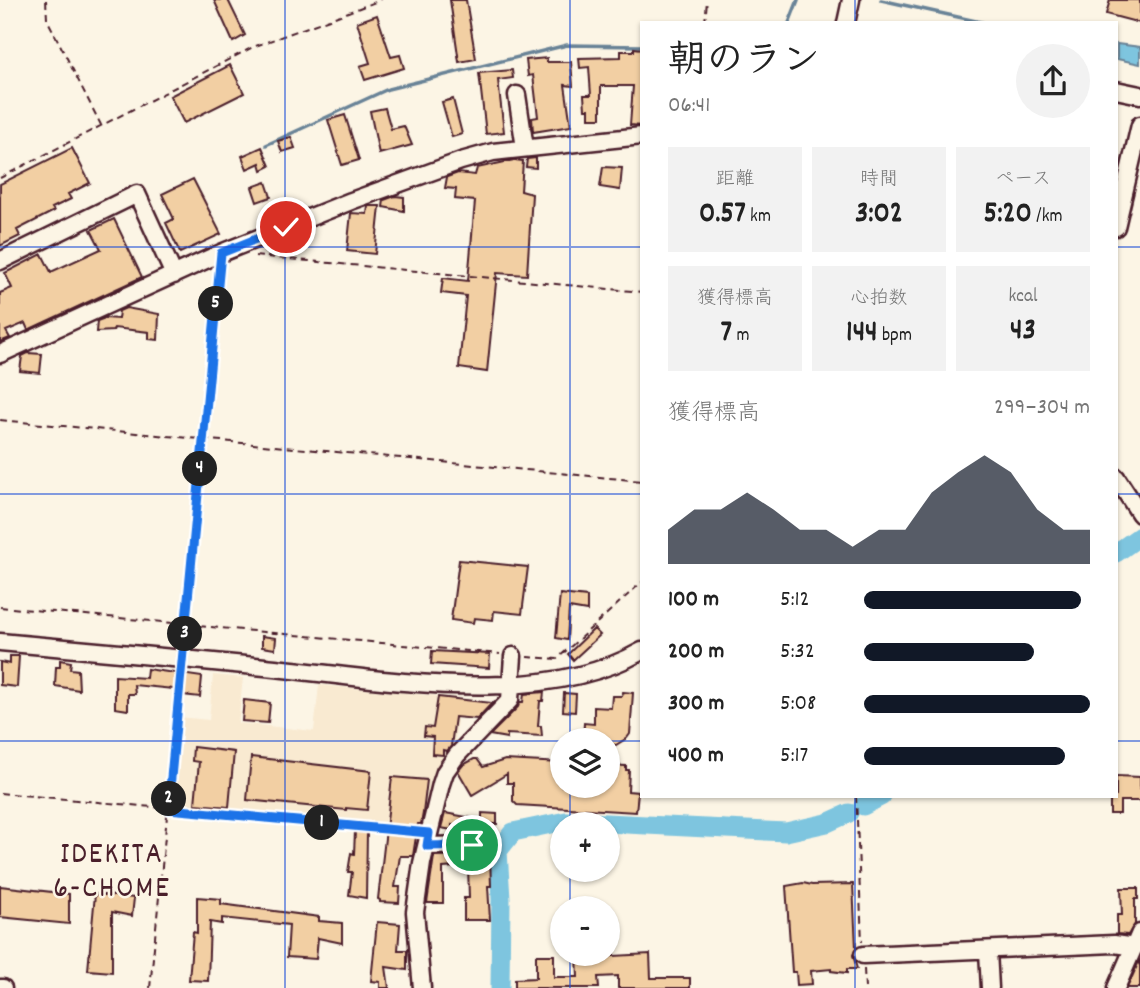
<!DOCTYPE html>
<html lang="ja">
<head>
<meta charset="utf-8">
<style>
  body { margin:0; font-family:Dekko,"Klee One",sans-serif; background:#f2f2f2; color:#222; height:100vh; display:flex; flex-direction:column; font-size:26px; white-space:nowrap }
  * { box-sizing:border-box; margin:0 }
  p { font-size:23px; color:#767676 }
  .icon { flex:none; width:38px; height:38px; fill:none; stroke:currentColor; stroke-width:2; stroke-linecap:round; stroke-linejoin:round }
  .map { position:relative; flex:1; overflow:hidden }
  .details { position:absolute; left:640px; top:21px; width:478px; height:777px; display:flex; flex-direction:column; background:#fff; border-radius:0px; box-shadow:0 2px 5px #0004 }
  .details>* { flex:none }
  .buttons { position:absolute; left:550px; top:728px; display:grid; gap:14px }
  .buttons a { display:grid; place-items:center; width:70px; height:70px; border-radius:50%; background:#fff; box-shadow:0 2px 5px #0004; font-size:35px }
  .pin { position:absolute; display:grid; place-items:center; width:60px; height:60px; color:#fff; margin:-30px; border:4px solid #fff; border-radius:50%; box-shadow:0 2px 7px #0007 }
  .km { position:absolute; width:35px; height:35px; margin:-18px; border-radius:50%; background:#222; color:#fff; font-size:19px; line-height:35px; text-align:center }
  .round { display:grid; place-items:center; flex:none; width:74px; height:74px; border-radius:37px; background:#f2f2f2 }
  .head { display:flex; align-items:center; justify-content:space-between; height:119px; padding:0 28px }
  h1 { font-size:38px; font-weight:800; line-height:52px }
  .figures { display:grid; grid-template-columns:repeat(3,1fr); gap:10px; height:119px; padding:7px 28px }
  .figures div { display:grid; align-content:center; border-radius:0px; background:#f2f2f2; text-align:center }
  .figures b { font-size:30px; font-weight:800 }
  .figures small { font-size:19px; font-weight:400 }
  .figures p { font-size:19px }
  .chart { height:196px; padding:14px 28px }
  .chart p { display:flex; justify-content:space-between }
  .chart svg { width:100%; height:126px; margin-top:7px; fill:#111827; opacity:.7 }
  ul { padding:0 28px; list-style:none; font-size:23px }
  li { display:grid; grid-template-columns:112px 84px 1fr; align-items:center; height:52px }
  li i { height:18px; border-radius:9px; background:#111827 }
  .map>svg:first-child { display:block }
</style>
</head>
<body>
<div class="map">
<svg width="1140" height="988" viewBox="0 0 1140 988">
  <rect width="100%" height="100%" fill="#fcf5e5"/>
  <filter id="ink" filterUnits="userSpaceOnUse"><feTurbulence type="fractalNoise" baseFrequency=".0143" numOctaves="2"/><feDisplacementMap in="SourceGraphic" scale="14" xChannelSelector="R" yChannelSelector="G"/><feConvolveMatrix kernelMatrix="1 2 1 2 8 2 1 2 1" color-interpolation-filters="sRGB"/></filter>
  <g filter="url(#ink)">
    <!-- built -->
    <path fill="#f9ead1" d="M213 675 243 678 238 723 314 731 319 685 459 698 455 743H462L425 829 169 806 178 717 209 720Z"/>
    <!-- water -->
    <path fill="#7ec5df" stroke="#698397" stroke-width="2" d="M1117 44 1140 47V64L1117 59Z"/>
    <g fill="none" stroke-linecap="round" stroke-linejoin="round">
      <!-- stream -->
      <path stroke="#698397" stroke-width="3.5" d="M881 0 985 23
        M789 23 798 0
        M266 145 388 89 567 45 642 46"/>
      <!-- river -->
      <path stroke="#7ec5df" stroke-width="19" d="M1116 553 1140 536
        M863 806 882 796
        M500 988 501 899 498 851 513 832 566 821 786 832 827 823 849 813"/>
    </g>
    <!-- building -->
    <path fill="#f2cfa3" stroke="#4a1f2b" stroke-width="2" d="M214 0H228L245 35 233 42Z
      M450 0H466L476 59 459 62Z
      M1110 0H1140V23L1106 14Z
      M377 15 391 57 400 55 404 68 365 80 360 66 370 63 357 22Z
      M634 48 642 49V126L630 125 633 86H601V118H589V109H585L584 95H591L589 67 580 68 579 58 621 57V51H634Z
      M547 58V62H571L573 86 565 85 571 126 533 132 532 118 538 117 533 75 528 76 526 60Z
      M230 65 244 93 184 123 170 96Z
      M512 70 513 78 498 80 504 132 486 134 479 73Z
      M453 99 462 134 452 137 442 102Z
      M385 108 391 129 404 126 412 145 379 154 370 111Z
      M345 115 359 160 342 165 328 120Z
      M291 137 295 148 282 152 278 141Z
      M262 147 270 166 262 170 260 163 247 169 242 156Z
      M72 148 90 183 68 194 71 199 52 208 54 211 17 230 20 236 0 246V184Z
      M536 158V168L526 167 527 159Z
      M514 160 523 161 521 191 532 194 527 275 497 273 487 372 459 368 466 296 441 293 443 278 468 281 475 201 455 199 456 189 445 188 447 177 458 173 475 175 477 168Z
      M603 167 622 168 620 190 600 187Z
      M193 179 221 234 180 253 166 223 174 219 162 194Z
      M266 182 271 197 257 202 252 187Z
      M395 196 404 197V211L383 207 384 200Z
      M368 206H380L375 254 347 251 351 213 367 214Z
      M114 219 142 277 28 330 25 323 6 331 10 338 0 342V293L12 288 5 273 42 254 51 272 101 249 91 230Z
      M126 308 159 314 158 340 149 339V332L114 328 113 331 96 332 97 321 105 318 118 319 119 311Z
      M28 353 42 354 40 373 20 371 22 356Z
      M459 560 528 567 522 614 494 611 493 620 474 618 473 623 451 620Z
      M560 594 587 597V611L569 608 567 640 556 638Z
      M594 629 600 635 573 660 568 654Z
      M262 636 276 638 275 649 262 647Z
      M432 651 490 654 489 668 431 664Z
      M10 656H19L17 687 0 685V662L10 664Z
      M60 660 71 662 70 669 78 670 79 690 55 686 56 667H60Z
      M147 669 202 677 200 697 183 695V690L134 685 135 694H128V710L115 708V676L146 678Z
      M544 692 543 701H540L538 726H541L542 736 507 734V738L490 735 518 707 520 702H523L524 694Z
      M623 692 633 693 630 734 627 738 616 745 607 744V740H583L584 723 594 724V707L611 708 612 696H622Z
      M564 693 576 694 575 712 563 711Z
      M438 697 492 703 477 719 455 717 451 746 447 751 443 750V755L432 754 433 737 424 736 425 727 433 728Z
      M244 700 270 703 268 723 242 721Z
      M193 747 234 752 229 807 195 804 199 762 192 761Z
      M251 757 371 771 367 810 346 808V810L247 800Z
      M474 759H477L483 767 505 760 562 763V786H607V765L626 766V770H629L628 791 638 792 636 812 517 805 513 801V783H507V774L472 795 458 771 463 765Z
      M1116 776 1140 777V801H1120V814H1110V796H1116Z
      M392 777 427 780 423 813 421 824H418L413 856H400L395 887H400L399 903 380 902V900L378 899Z
      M445 813 482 820V813L497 814V824H489L491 886H488L490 920H464V898H469L468 866 443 868V903H427L434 856 473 855 481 851 482 845 477 830 452 825V830L441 828Z
      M355 831 367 832 366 898 349 895 352 872H348L351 853 354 854Z
      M803 883 812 885 853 884 856 948 853 955 857 969H847V973L831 971V969L811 971 812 984 797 985 796 972H792L786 886Z
      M0 886 69 894V924L0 917Z
      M1121 888H1138V899H1135V924L1128 935 1117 934V915H1122Z
      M95 894 134 898 132 916 112 912V972L88 970Z
      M197 897 221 899V904L319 917V921L342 923V943L318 938 316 959 287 957 289 925 222 918V924L210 922 208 981 189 980 193 932 197 933Z
      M377 922 400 924 398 950H407V970L386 967 389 988H380V982L371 981Z
      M594 954 595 957 650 954 651 978H690V988H618V976L598 977 599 988H515V979L536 978V955H554V977H578L577 955Z
      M1140 959V988H1127Z"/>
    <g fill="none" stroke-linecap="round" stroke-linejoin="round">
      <defs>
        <path id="minor" d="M846 23 851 0
          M1116 90 1140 95
          M517 95 525 148
          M1116 227 1140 125
          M0 261 137 194 174 275
          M0 354 221 253 351 201 461 161 493 152 642 136
          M1116 477 1140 514
          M0 642C88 650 177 658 265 667 379 678 539 710 642 651
          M183 659 186 624
          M427 846 472 845
          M988 951 990 988
          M863 955 1114 944 1135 947
          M0 988H3
          M422 988 415 912 422 863 441 784 445 772 457 755 510 700 513 656
          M1116 988 1140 933"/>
      </defs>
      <!-- minor casing -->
      <use href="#minor" stroke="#4a1f2b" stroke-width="21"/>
      <!-- path -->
      <path stroke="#4a1f2b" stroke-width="2" stroke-dasharray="7 5" stroke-linecap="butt" d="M46 0 47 19 101 125
        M705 23 707 0
        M0 178 253 47 381 0
        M255 256 642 292
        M0 420 642 481
        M0 607 173 623
        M187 609 220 270
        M199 626 500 654
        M527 657 557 659 642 582
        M0 793 414 831
        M856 796 862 942
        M864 969 865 988
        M150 988 181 674"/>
      <!-- minor -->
      <use href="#minor" stroke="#fcf5e5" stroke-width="16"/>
    </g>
  </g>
  <g fill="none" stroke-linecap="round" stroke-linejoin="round" filter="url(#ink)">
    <defs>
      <path id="route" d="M286 227 221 253 168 809 429 833 427 846 472 845"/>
    </defs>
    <!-- route casing -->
    <use href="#route" stroke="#fff" stroke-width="14"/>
    <!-- route -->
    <use href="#route" stroke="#1a73e8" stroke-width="9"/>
  </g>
  <!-- grid -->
  <path fill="none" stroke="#1d4ed8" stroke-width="2" stroke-opacity="0.55" d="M285 0V988M570 0V740M855 0V23M0 247H642M1116 247H1140M0 494H642M1116 494H1140M0 741H562M607 741H642M1116 741H1140M570 786V824M855 796V988M570 870V908M570 954V988"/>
  <g text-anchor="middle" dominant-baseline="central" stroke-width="5" stroke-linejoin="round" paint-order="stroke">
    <!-- neighbourhood labels -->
    <g font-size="30" letter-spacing="2" fill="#4a1f2b" stroke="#fcf5e5">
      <text x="112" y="856">IDEKITA<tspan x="112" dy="34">6-CHOME</tspan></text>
    </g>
  </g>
</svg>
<div class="buttons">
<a><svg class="icon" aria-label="layers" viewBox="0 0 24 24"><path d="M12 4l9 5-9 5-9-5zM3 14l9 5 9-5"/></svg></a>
<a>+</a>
<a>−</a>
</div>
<div class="pin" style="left:472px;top:845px;background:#1e9e55"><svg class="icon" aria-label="arrive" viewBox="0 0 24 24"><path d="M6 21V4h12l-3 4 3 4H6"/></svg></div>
<div class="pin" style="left:286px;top:227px;background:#d93025"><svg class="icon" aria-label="check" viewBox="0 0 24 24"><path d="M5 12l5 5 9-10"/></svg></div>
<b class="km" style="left:322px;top:823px">1</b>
<b class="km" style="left:169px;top:799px">2</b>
<b class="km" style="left:185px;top:634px">3</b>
<b class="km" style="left:200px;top:469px">4</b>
<b class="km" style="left:216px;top:304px">5</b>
<section class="details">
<div class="head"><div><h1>朝のラン</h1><p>06:41</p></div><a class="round"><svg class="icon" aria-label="share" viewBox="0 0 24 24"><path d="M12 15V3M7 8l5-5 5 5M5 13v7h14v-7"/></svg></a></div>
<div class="figures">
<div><p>距離</p><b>0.57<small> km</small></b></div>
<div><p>時間</p><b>3:02</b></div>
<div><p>ペース</p><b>5:20<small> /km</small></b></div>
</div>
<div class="figures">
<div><p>獲得標高</p><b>7<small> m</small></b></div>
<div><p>心拍数</p><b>144<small> bpm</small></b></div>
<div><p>kcal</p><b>43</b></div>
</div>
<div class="chart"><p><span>獲得標高</span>299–304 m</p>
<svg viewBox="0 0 160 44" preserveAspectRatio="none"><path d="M0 44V32L10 25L20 25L30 19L40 25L50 32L60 32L70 38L80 32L90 32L100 19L110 12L120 6L130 12L140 25L150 32L160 32V44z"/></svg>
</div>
<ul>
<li><b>100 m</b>5:12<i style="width:96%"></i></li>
<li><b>200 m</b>5:32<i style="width:75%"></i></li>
<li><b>300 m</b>5:08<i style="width:100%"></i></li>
<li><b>400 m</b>5:17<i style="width:89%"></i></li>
</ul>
</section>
</div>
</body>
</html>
